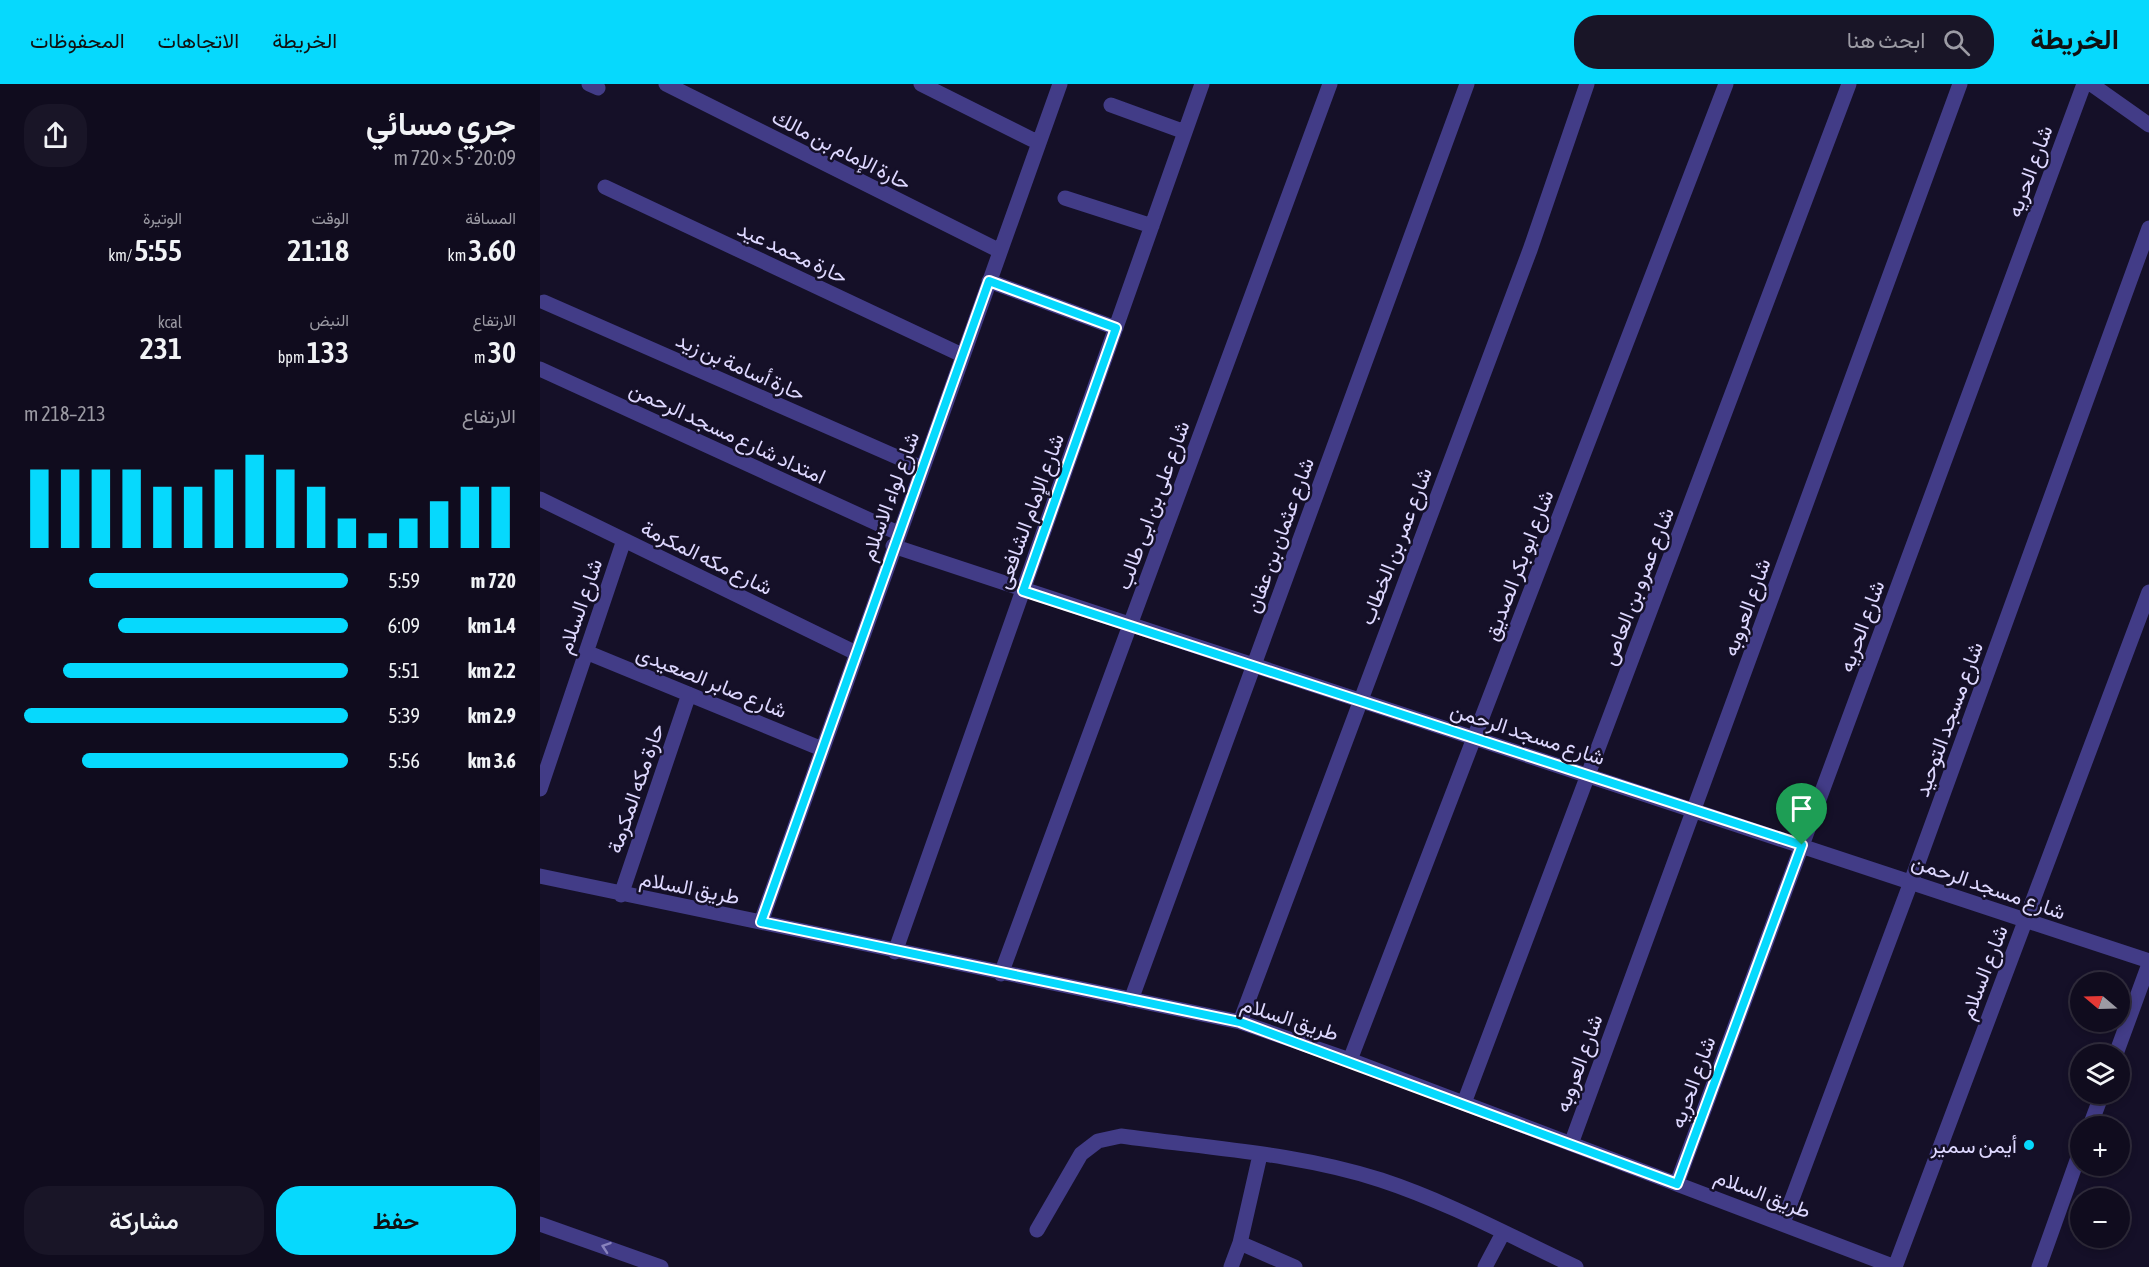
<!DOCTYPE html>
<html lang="ar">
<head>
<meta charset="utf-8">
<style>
  body { margin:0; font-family:"Asap Condensed",Vazirmatn,sans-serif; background:#191527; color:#f1f3f6; direction:rtl; height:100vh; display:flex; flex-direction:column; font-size:22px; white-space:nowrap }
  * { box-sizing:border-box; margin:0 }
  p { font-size:20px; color:#9c9ba4 }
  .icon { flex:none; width:33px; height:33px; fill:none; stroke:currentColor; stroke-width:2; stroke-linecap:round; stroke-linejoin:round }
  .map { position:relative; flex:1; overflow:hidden; direction:ltr }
  .details { display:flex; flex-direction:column; background:#100c1e; width:540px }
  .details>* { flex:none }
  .needle { width:39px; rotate:289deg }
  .tools { position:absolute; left:1530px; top:888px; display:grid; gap:12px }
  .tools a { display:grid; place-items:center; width:60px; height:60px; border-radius:50%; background:#100c1e; box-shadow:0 3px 9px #0003,0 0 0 2px #302c3c; font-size:30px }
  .pin { position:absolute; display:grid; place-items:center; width:51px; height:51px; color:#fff; margin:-62px -26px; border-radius:50% 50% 50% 0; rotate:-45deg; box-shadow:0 0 6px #0007 }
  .pin .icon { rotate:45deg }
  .round { display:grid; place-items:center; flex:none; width:63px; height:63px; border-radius:24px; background:#191527 }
  .overview { display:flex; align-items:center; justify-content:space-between; height:102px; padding:0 24px }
  h1 { font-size:33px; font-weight:600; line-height:45px }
  .metrics { display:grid; grid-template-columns:repeat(3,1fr); gap:9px; height:102px; padding:6px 24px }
  .metrics div { display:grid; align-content:center }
  .metrics b { font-size:30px; font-weight:600 }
  .metrics small { font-size:16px; font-weight:400 }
  .metrics p { font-size:16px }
  .chart { height:168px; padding:12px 24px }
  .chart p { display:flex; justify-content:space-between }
  .chart svg { width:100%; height:108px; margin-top:6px; stroke:#06d9fd; stroke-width:6 }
  .cta { display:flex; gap:12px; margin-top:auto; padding:12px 24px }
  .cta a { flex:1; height:69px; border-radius:24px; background:#06d9fd; color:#111; font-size:24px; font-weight:600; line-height:69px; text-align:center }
  .cta a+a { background:#191527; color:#f1f3f6 }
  ul { padding:0 24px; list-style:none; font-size:20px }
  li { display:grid; grid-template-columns:96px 72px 1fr; align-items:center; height:45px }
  li i { height:15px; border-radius:8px; background:#06d9fd }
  header { display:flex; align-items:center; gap:36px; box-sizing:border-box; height:84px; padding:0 30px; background:#06d9fd; color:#111 }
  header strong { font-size:28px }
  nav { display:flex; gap:33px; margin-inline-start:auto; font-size:21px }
  .search { width:420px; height:54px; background:#191527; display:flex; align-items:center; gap:15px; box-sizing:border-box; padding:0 21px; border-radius:24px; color:#9c9ba4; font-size:22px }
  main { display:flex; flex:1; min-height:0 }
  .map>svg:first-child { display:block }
</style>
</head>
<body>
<header>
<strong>الخريطة</strong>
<div class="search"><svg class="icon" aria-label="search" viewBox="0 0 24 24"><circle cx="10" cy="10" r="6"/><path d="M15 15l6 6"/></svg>ابحث هنا</div>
<nav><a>الخريطة</a><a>الاتجاهات</a><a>المحفوظات</a></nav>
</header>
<main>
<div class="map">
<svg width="1609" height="1183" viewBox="0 0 1609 1183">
  <rect width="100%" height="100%" fill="#151028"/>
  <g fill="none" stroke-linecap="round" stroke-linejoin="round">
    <!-- service -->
    <path stroke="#423c87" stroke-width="15" d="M720 1071 700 1159 755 1183
      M497 1146 541 1070 558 1057 581 1052C667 1064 758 1069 841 1096 908 1118 972 1153 1036 1183
      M691 1183 700 1159
      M945 1183 963 1149"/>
    <!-- minor -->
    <path stroke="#423c87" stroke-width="15" d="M49 0 58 4
      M126 0 460 167
      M381 0 499 59
      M1551 0 1609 41
      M571 21 645 48
      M65 103 422 271
      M525 114 612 142
      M449 197 576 244
      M4 218 382 384
      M0 285 358 449
      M0 415 316 569
      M353 462 1609 877
      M46 568 282 665
      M0 705 84 456
      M0 792 700 938 810 976 1355 1183 1609 508
      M81 811 149 610
      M221 838 520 0
      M355 868 662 0
      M461 890 790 0
      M591 916 927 0
      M700 938 990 166 1047 0
      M1576 970 1609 880
      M810 976 1186 0
      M924 1019 1309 0
      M1550 1042 1562 1010
      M1031 1060 1420 0
      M1137 1099 1544 0
      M1243 1139 1371 798 1609 144
      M1499 1183 1540 1068"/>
    <!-- tertiary -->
    <path stroke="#423c87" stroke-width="15" d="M0 1140 121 1183"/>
  </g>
  <!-- one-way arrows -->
  <defs><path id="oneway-chevron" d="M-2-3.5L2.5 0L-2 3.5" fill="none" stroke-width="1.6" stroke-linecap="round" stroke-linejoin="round" transform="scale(1.5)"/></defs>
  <use stroke="#8882bd" href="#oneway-chevron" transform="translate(66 1163) rotate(-161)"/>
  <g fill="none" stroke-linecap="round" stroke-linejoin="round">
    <defs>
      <path id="route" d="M449 197 576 244 483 507 1262 761 1137 1100 700 938 221 838Z"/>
    </defs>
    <!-- route casing -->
    <use href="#route" stroke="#fff" stroke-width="12"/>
    <!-- route -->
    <use href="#route" stroke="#06d9fd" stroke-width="8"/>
  </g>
  <!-- markers -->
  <circle fill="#06d9fd" stroke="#151028" stroke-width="2" cx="1489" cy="1061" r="6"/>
  <g text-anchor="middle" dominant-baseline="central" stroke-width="5" stroke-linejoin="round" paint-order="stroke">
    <!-- street labels -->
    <g font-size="21" fill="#ded8ff" stroke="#151028">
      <text transform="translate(302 65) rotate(27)">حارة الإمام بن مالك</text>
      <text transform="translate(1489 87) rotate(-70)">شارع الحريه</text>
      <text transform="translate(253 168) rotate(25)">حارة محمد عيد</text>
      <text transform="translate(201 282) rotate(24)">حارة أسامة بن زيد</text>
      <text transform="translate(188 348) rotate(25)">امتداد شارع مسجد الرحمن</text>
      <text transform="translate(349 412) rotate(-70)">شارع لواء الاسلام</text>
      <text transform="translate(612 421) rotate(-70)">شارع على بن ابى طالب</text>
      <text transform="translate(489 427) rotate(-70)">شارع الإمام الشافعى</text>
      <text transform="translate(739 451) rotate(-70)">شارع عثمان بن عفان</text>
      <text transform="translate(855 462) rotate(-69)">شارع عمر بن الخطاب</text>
      <text transform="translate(167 473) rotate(26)">شارع مكه المكرمة</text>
      <text transform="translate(978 481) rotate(-69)">شارع ابو بكر الصديق</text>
      <text transform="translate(1097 502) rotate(-69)">شارع عمرو بن العاص</text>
      <text transform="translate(39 522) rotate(-71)">شارع السلام</text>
      <text transform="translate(1206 523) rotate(-70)">شارع العروبه</text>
      <text transform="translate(1321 542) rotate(-70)">شارع الحريه</text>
      <text transform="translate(172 597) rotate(22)">شارع صابر الصعيدى</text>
      <text transform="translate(1408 635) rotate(-70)">شارع مسجد التوحيد</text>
      <text transform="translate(988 649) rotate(18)">شارع مسجد الرحمن</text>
      <text transform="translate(95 704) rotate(-71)">حارة مكه المكرمة</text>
      <text transform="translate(1449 802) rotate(19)">شارع مسجد الرحمن</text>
      <text transform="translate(150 803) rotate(11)">طريق السلام</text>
      <text transform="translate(1443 888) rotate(-69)">شارع السلام</text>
      <text transform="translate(750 934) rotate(18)">طريق السلام</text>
      <text transform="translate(1038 979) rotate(-70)">شارع العروبه</text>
      <text transform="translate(1152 998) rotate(-70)">شارع الحريه</text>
      <text transform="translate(1223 1109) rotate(21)">طريق السلام</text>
    </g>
    <!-- poi labels -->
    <g font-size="21" fill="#ded8ff" stroke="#151028" text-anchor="end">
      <text x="1477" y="1061">أيمن سمير</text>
    </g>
  </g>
</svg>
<div class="tools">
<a><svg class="needle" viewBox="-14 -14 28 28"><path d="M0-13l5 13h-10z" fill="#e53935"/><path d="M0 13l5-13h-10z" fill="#9c9ba4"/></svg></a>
<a><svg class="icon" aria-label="layers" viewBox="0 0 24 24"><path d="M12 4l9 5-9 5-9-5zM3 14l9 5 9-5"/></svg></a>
<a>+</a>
<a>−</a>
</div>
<div class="pin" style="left:1262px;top:761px;background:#1e9e55"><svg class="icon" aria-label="arrive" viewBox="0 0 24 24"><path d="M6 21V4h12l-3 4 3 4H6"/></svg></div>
</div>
<section class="details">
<div class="overview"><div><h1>جري مسائي</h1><p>20:09 · 5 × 720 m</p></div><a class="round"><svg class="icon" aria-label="share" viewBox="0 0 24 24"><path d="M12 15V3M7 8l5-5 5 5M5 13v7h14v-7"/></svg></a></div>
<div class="metrics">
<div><p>المسافة</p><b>3.60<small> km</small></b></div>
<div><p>الوقت</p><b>21:18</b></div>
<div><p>الوتيرة</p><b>5:55<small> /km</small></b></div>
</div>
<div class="metrics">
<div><p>الارتفاع</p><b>30<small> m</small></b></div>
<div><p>النبض</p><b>133<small> bpm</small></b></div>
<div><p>kcal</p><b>231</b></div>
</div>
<div class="chart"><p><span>الارتفاع</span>213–218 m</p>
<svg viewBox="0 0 160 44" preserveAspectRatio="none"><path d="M5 44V12M15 44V12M25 44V12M35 44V12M45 44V19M55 44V19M65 44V12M75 44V6M85 44V12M95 44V19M105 44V32M115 44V38M125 44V32M135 44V25M145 44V19M155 44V19"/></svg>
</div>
<ul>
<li><b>720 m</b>5:59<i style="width:80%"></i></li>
<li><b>1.4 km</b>6:09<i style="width:71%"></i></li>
<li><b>2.2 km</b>5:51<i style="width:88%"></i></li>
<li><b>2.9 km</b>5:39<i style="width:100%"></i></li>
<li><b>3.6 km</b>5:56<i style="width:82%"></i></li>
</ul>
<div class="cta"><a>حفظ</a><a>مشاركة</a></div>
</section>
</main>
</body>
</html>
